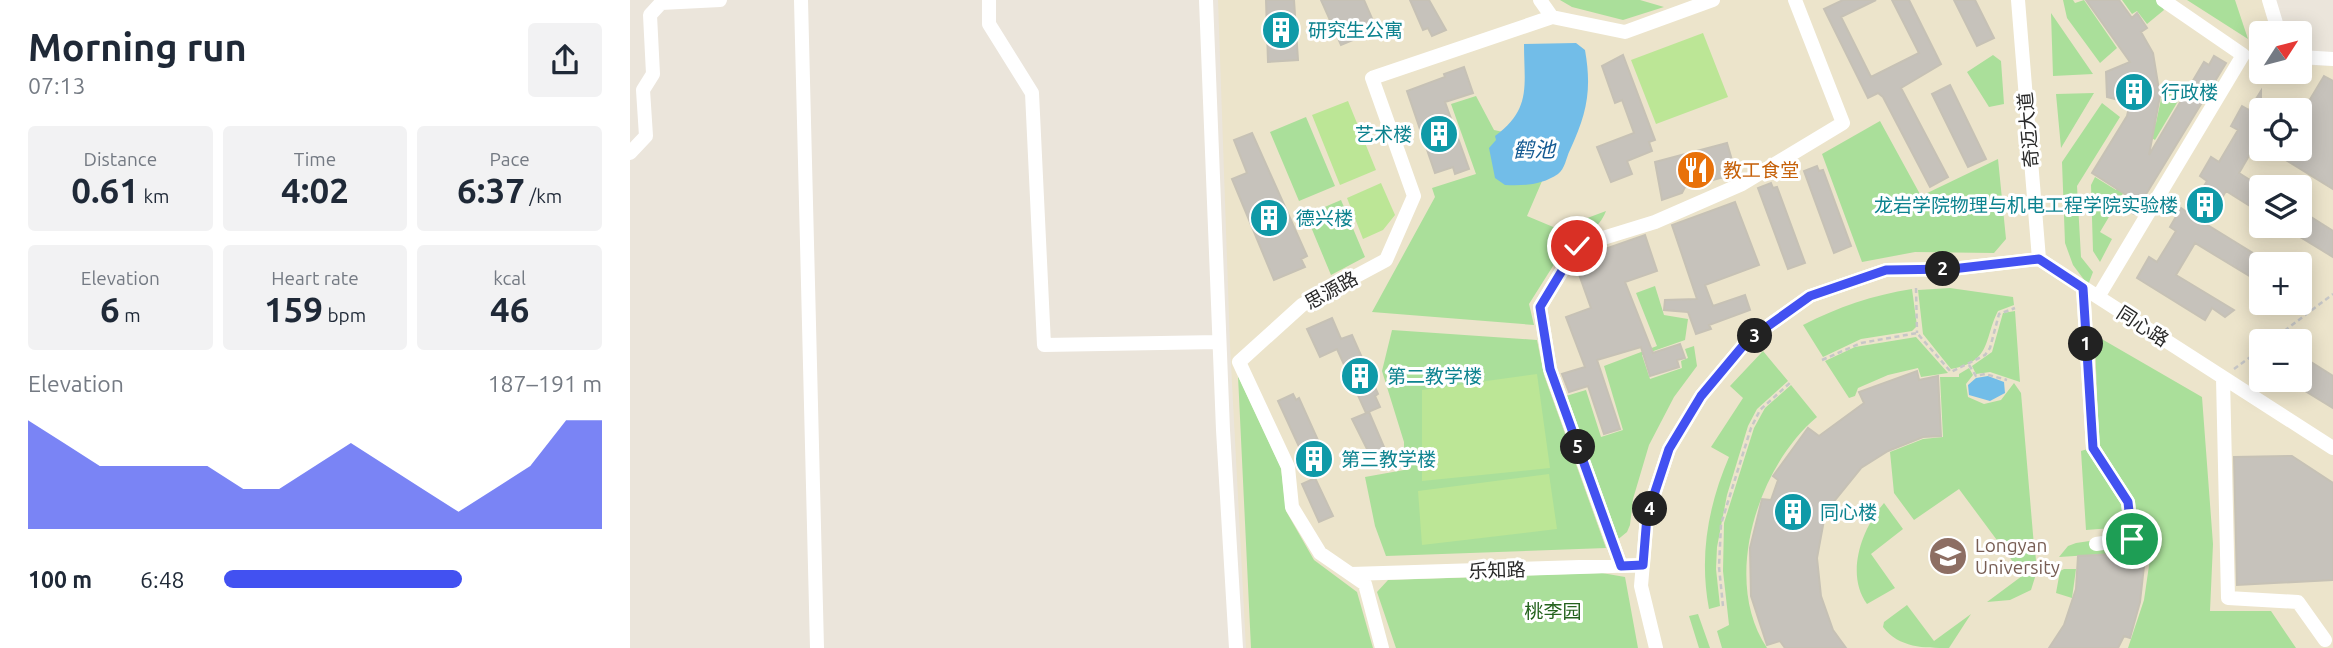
<!DOCTYPE html>
<html lang="en">
<head>
<meta charset="utf-8">
<style>
  body { margin:0; font-family:Ubuntu,"Noto Sans SC",sans-serif; background:#f2f2f3; color:#1f2937; height:100vh; display:flex; flex-direction:column; font-size:26px; white-space:nowrap }
  * { box-sizing:border-box; margin:0 }
  p { font-size:23px; color:#747a83 }
  .icon { flex:none; width:38px; height:38px; fill:none; stroke:currentColor; stroke-width:2; stroke-linecap:round; stroke-linejoin:round }
  .map { position:relative; flex:1; overflow:hidden }
  .panel { display:flex; flex-direction:column; background:#fff; width:630px }
  .panel>* { flex:none }
  .needle { width:46px; rotate:54deg }
  .tools { position:absolute; left:1619px; top:21px; display:grid; gap:14px }
  .tools a { display:grid; place-items:center; width:63px; height:63px; border-radius:7px; background:#fff; box-shadow:0 4px 18px #0003; font-size:35px }
  .pin { position:absolute; display:grid; place-items:center; width:60px; height:60px; color:#fff; margin:-30px; border:4px solid #fff; border-radius:50%; box-shadow:0 2px 7px #0007 }
  .km { position:absolute; width:35px; height:35px; margin:-18px; border-radius:50%; background:#222; color:#fff; font-size:19px; line-height:35px; text-align:center }
  .round { display:grid; place-items:center; flex:none; width:74px; height:74px; border-radius:7px; background:#f2f2f3 }
  .headline { display:flex; align-items:center; justify-content:space-between; height:119px; padding:0 28px }
  h1 { font-size:38px; font-weight:600; line-height:52px }
  .stats { display:grid; grid-template-columns:repeat(3,1fr); gap:10px; height:119px; padding:7px 28px }
  .stats div { display:grid; align-content:center; border-radius:7px; background:#f2f2f3; text-align:center }
  .stats b { font-size:35px; font-weight:600 }
  .stats small { font-size:19px; font-weight:400 }
  .stats p { font-size:19px }
  .chart { height:196px; padding:14px 28px }
  .chart p { display:flex; justify-content:space-between }
  .chart svg { width:100%; height:126px; margin-top:7px; fill:#4251f1; opacity:.7 }
  ul { padding:0 28px; list-style:none; font-size:23px }
  li { display:grid; grid-template-columns:112px 84px 1fr; align-items:center; height:52px }
  li i { height:18px; border-radius:9px; background:#4251f1 }
  main { display:flex; flex:1; min-height:0 }
  .map>svg:first-child { display:block }
</style>
</head>
<body>
<main>
<section class="panel">
<div class="headline"><div><h1>Morning run</h1><p>07:13</p></div><a class="round"><svg class="icon" aria-label="share" viewBox="0 0 24 24"><path d="M12 15V3M7 8l5-5 5 5M5 13v7h14v-7"/></svg></a></div>
<div class="stats">
<div><p>Distance</p><b>0.61<small> km</small></b></div>
<div><p>Time</p><b>4:02</b></div>
<div><p>Pace</p><b>6:37<small> /km</small></b></div>
</div>
<div class="stats">
<div><p>Elevation</p><b>6<small> m</small></b></div>
<div><p>Heart rate</p><b>159<small> bpm</small></b></div>
<div><p>kcal</p><b>46</b></div>
</div>
<div class="chart"><p><span>Elevation</span>187–191 m</p>
<svg viewBox="0 0 160 44" preserveAspectRatio="none"><path d="M0 44V6L10 14L20 22L30 22L40 22L50 22L60 30L70 30L80 22L90 14L100 22L110 30L120 38L130 30L140 22L150 6L160 6V44z"/></svg>
</div>
<ul>
<li><b>100 m</b>6:48<i style="width:63%"></i></li>
</ul>
</section>
<div class="map">
<svg width="1703" height="648" viewBox="0 0 1703 648">
  <rect width="100%" height="100%" fill="#ebe5db"/>
  <!-- education -->
  <path fill="#ece4cb" fill-rule="evenodd" d="M588 0H1632L1641 33H1631V72H1670V65L1703 66V648H616L600 345ZM1631 110H1670V149H1631ZM1631 187H1670V226H1631ZM1631 264H1670V303H1631ZM1631 341H1670V380H1631Z"/>
  <!-- green -->
  <path fill="#aadf9a" d="M930 0H1010L1034 7 993 20 942 7Z
    M1433 0H1443L1445 3 1454 0 1487 48 1470 63 1437 18Z
    M1492 0H1528L1534 10 1517 24 1507 11 1502 14Z
    M1557 0H1605L1618 39Z
    M1421 13 1463 74 1423 76Z
    M1363 55 1371 61 1374 104 1359 107 1337 72Z
    M1539 90 1551 96 1525 140 1518 136 1526 123 1531 99 1533 100Z
    M1464 93 1431 148 1426 94Z
    M846 96 864 130 928 144 897 216 928 229 976 211C968 230 958 233 940 239L899 304 904 325 742 312 805 197 802 188 846 174 821 104Z
    M1472 103 1490 117 1447 186 1451 257 1463 272 1458 285 1443 265 1435 243 1432 162Z
    M676 117 705 186 669 201 640 132Z
    M1250 121 1291 196 1368 159 1376 239 1364 253 1285 252 1232 262 1192 154Z
    M1508 154 1514 158 1470 232 1482 239 1470 262 1463 251 1461 185 1465 177 1486 190Z
    M711 200 735 257 701 275 676 215Z
    M1025 286 1034 315 1058 319 1055 340 1012 355 1020 379 1052 368 1051 361 1058 358 1055 349 1064 346 1067 366 1044 397 1019 445 1003 499 1000 525 997 532 986 541 936 396 956 390 971 437 993 430 974 366 1027 346 1006 293Z
    M1320 288 1383 297 1384 305 1368 311C1354 338 1362 362 1321 369L1293 334 1288 290Z
    M1282 289 1287 326 1282 331 1231 339 1193 357 1173 325C1208 307 1243 295 1282 289Z
    M1385 311 1390 382 1360 372 1346 374 1342 366 1362 352 1373 313Z
    M762 330 907 340 914 375 976 548 756 556 745 526 735 477 774 470V442L752 371Z
    M1286 337 1318 373 1291 377 1288 368 1258 375 1228 388 1225 396 1219 398 1195 361 1225 347Z
    M1470 338 1572 397 1583 544 1580 611H1641L1666 648H1498L1514 600 1522 545 1515 542 1501 495 1469 444 1465 343Z
    M1133 351 1158 381 1127 409 1118 426 1097 495 1087 547 1086 569 1090 606 1079 609C1069 556 1078 506 1099 457L1081 447 1113 398 1100 386Z
    M1339 368 1343 375 1336 384 1338 397 1354 404 1371 400 1384 383 1391 393 1404 546 1375 551 1329 489 1284 520 1264 493 1260 452 1293 439 1313 437 1310 377H1329V374Z
    M608 376 651 468 656 511 684 560 727 592 743 648H621Z
    M1161 385 1187 417C1128 466 1091 580 1137 648H1092L1087 631 1099 625 1093 571 1094 523 1124 428 1135 408Z
    M1461 448 1493 504V519L1482 528 1456 530 1451 451Z
    M1254 503 1273 529 1241 554 1265 588 1237 604C1215 574 1232 528 1254 503Z
    M1507 534V552L1429 557 1438 546 1446 543Z
    M1405 550 1407 571 1401 590 1380 600 1357 602 1392 576 1377 553Z
    M1434 569H1446L1442 598 1426 593 1430 571Z
    M972 573 995 577 1008 648H766L747 592 758 580Z
    M1277 605 1304 641 1341 614 1319 648C1294 648 1269 648 1253 627L1254 622Z
    M1068 614 1080 648H1069L1059 616Z"/>
  <!-- pitch -->
  <path fill="#bce696" d="M1073 33 1098 97 1026 124 1001 60Z
    M718 101 746 170 710 185 682 115Z
    M751 183 765 215 753 230 733 239 717 198Z
    M907 374 920 468 792 481V390Z
    M919 474 927 529 792 545 788 491Z"/>
  <!-- water -->
  <path fill="#72bde8" d="M946 43 955 50C962 90 957 113 940 150 936 158 935 169 928 174 912 185 893 186 875 185L865 178 859 148 866 140 865 136C902 109 894 85 894 44Z
    M1358 376 1374 382 1375 393 1360 401 1339 395 1338 385 1346 378Z"/>
  <!-- building -->
  <path fill="#c6c2bb" stroke="#c6c1b5" stroke-width="2" d="M636 0H664L668 60 638 62Z
    M691 0H734L747 30 711 45Z
    M780 0H799L816 30 802 36 798 28 793 30Z
    M1213 0H1246L1211 17 1241 77 1289 53 1262 0H1279L1311 64 1271 88 1318 177 1300 187 1253 97 1248 93 1238 98 1194 9Z
    M1324 0H1345L1364 38 1347 46Z
    M1456 0H1489L1502 18 1507 13 1517 28 1511 32 1523 53 1530 96 1519 155 1574 62 1579 65 1584 56 1596 63 1504 214 1493 208 1498 200 1493 198 1495 194 1462 173 1497 116 1500 103 1477 97 1476 72 1500 62Z
    M993 55 1025 140 1019 142 1022 151 997 161 1002 174 981 182 967 147 1004 133 992 100 985 103 972 66Z
    M834 67 843 93 815 102 839 169 825 174 823 167 805 173 777 91 815 77 814 74Z
    M1694 76 1703 81V189L1638 149H1670V116Z
    M1320 85 1356 159 1338 167 1302 94Z
    M1631 91V99L1649 110H1631V145L1627 142 1609 173 1631 187V213L1596 191 1576 224 1631 258V283L1565 243 1546 275 1604 310 1595 317 1582 308 1575 320 1507 278 1519 257 1527 262 1546 231 1540 227 1551 208 1558 213 1577 181 1570 176 1581 157 1589 162 1608 130 1601 126 1612 106 1619 110Z
    M622 133 677 256 671 259 675 267 644 280 602 179 617 173 604 140Z
    M1097 143 1106 174 1055 187 1052 193 1032 200 1025 162Z
    M1187 166 1189 171 1193 170 1221 246 1204 253 1174 171Z
    M1141 183 1143 188 1147 187 1175 263 1158 269 1128 188Z
    M1105 202 1129 265 1075 285 1083 306 1115 295 1120 310 1079 325 1081 329 1066 334 1058 312 1034 310 1035 300 1067 299 1042 225Z
    M1670 210 1703 231V257L1652 226H1670Z
    M1015 235 1027 271 995 282 1023 353 1050 344 1055 358 1047 360 1049 367 1020 376 1011 347 967 360 990 429 974 434 958 386 939 392 932 374 955 367 936 317 961 308 946 266 952 257Z
    M702 318 711 339 722 335 748 394 745 396 750 407 736 413 707 349 690 357 677 329Z
    M1670 355 1703 376V408L1667 386Z
    M1287 371 1289 380 1308 376 1311 436 1293 437 1258 451 1231 468 1201 505 1194 520 1187 558 1191 596 1203 630 1216 648H1155L1150 641 1137 645 1121 596 1120 548 1132 499 1141 500 1148 480 1143 476 1178 428 1189 436 1234 403 1229 392Z
    M663 394 666 400 669 398 696 458 692 460 697 471 683 477 648 401Z
    M739 412 760 461 746 467 722 419Z
    M1662 456 1703 483V580L1607 585 1604 457Z
    M685 478 703 516 689 522 672 484Z
    M1504 553 1505 566H1514L1510 602 1500 638 1494 636 1488 648H1419L1434 625 1446 589 1448 556Z"/>
  <g fill="none" stroke-linecap="round" stroke-linejoin="round">
    <!-- path -->
    <path stroke="#c7c7c7" stroke-width="2.5" stroke-dasharray="5 3.5" stroke-linecap="butt" d="M1286 288 1287 333
      M1641 341 1703 294
      M1192 360 1231 343 1287 333 1321 372 1355 355 1360 348 1369 314 1385 308
      M1339 365 1346 376 1355 374 1377 380
      M1604 369 1631 349
      M1093 606 1089 567 1091 524 1121 428 1130 410 1162 381"/>
    <!-- street -->
    <path stroke="#fff" stroke-width="14" d="M171 0 187 648
      M359 0V24L402 93 414 345 589 342
      M576 0 593 430 606 648
      M910 0 922 17 995 32 1083 0
      M1388 0 1409 259
      M1639 0 1649 33
      M1670 57 1703 59
      M0 153 16 136 13 90 23 74 20 15 31 3 90 0
      M1453 288 1463 448 1498 502 1502 539 1466 544
      M1468 297 1613 55 1533 0
      M1593 378 1598 598 1668 602 1695 640
      M991 566 920 369 910 307 947 246 1025 222 1112 184 1213 123 1165 0
      M721 574 1013 565
      M752 648 735 584 690 553 662 507 658 467 609 362 672 305 756 260 784 196 742 78 922 17
      M1026 648 1011 586 1017 516 1039 449 1071 396 1117 341 1180 296 1256 270 1322 269 1409 259 1703 448"/>
  </g>
  <g fill="none" stroke-linecap="round" stroke-linejoin="round">
    <defs>
      <path id="route" d="M947 246 910 307 920 369 991 566 1013 565 1017 516 1039 449 1071 396 1117 341 1180 296 1256 270 1322 269 1409 259 1453 288 1463 448 1498 502 1502 539"/>
    </defs>
    <!-- route casing -->
    <use href="#route" stroke="#fff" stroke-width="14"/>
    <!-- route -->
    <use href="#route" stroke="#4251f1" stroke-width="9"/>
  </g>
  <!-- icons -->
  <defs>
    <symbol id="building-disc" viewBox="-11 -11 22 22"><circle r="9.5" fill="#0f9aa8" stroke="#fff"/><path d="M-4-6H4V6H1V3H-1V6H-4ZM-2.5-4.3h1.7v1.8h-1.7ZM.8-4.3h1.7v1.8H.8ZM-2.5-1h1.7V.8h-1.7ZM.8-1h1.7V.8H.8Z" fill="#fff"/></symbol>
    <symbol id="restaurant-disc" viewBox="-11 -11 22 22"><circle r="9.5" fill="#e8710a" stroke="#fff"/><path d="M-5-6h1v4h1v-4h1v4h1v-4h1v5L-1.5 .5V6h-2V.5L-5-1ZM5-6V6H3V1.5H1.5Q1.5-4 5-6Z" fill="#fff"/></symbol>
    <symbol id="university-disc" viewBox="-11 -11 22 22"><circle r="9.5" fill="#8d6e63" stroke="#fff"/><path d="M0-5L7-2L0 1L-7-2ZM-4 1L0 2.5L4 1V4Q0 6-4 4Z" fill="#fff"/></symbol>
  </defs>
  <g fill-rule="evenodd">
    <use href="#building-disc" x="629" y="8" width="44" height="44"/>
    <use href="#building-disc" x="1482" y="70" width="44" height="44"/>
    <use href="#building-disc" x="787" y="112" width="44" height="44"/>
    <use href="#restaurant-disc" x="1044" y="148" width="44" height="44"/>
    <use href="#building-disc" x="1553" y="183" width="44" height="44"/>
    <use href="#building-disc" x="617" y="196" width="44" height="44"/>
    <use href="#building-disc" x="708" y="354" width="44" height="44"/>
    <use href="#building-disc" x="662" y="437" width="44" height="44"/>
    <use href="#building-disc" x="1141" y="490" width="44" height="44"/>
    <use href="#university-disc" x="1296" y="534" width="44" height="44"/>
  </g>
  <g text-anchor="middle" dominant-baseline="central" stroke-width="6" stroke-linejoin="round" paint-order="stroke">
    <!-- culture labels -->
    <g font-size="19" fill="#0d838f" stroke="#fff" text-anchor="start">
      <text x="678" y="30">研究生公寓</text>
      <text x="1531" y="92">行政楼</text>
      <text x="782" y="134" text-anchor="end">艺术楼</text>
      <text x="1548" y="205" text-anchor="end">龙岩学院物理与机电工程学院实验楼</text>
      <text x="666" y="218">德兴楼</text>
      <text x="757" y="376">第二教学楼</text>
      <text x="711" y="459">第三教学楼</text>
      <text x="1190" y="512">同心楼</text>
    </g>
    <!-- street labels -->
    <g font-size="19" fill="#292929" stroke="#fff">
      <text transform="translate(1398 130) rotate(-95)">奇迈大道</text>
      <text transform="translate(701 290) rotate(-29)">思源路</text>
      <text transform="translate(1513 326) rotate(33)">同心路</text>
      <text transform="translate(867 570) rotate(-2)">乐知路</text>
    </g>
    <!-- food labels -->
    <g font-size="19" fill="#c56008" stroke="#fff" text-anchor="start">
      <text x="1093" y="170">教工食堂</text>
    </g>
    <!-- education labels -->
    <g font-size="19" fill="#785e54" stroke="#fff" text-anchor="start">
      <text x="1345" y="545">Longyan<tspan x="1345" dy="22">University</tspan></text>
    </g>
    <!-- park labels -->
    <g font-size="19" fill="#24621d" stroke="#fff">
      <text x="923" y="611">桃李园</text>
    </g>
    <!-- water labels -->
    <g font-size="21" font-style="italic" fill="#145a92" stroke="#fff">
      <text x="904" y="149">鹤池</text>
    </g>
  </g>
</svg>
<div class="tools">
<a><svg class="needle" viewBox="-14 -14 28 28"><path d="M0-13l5 13h-10z" fill="#e53935"/><path d="M0 13l5-13h-10z" fill="#747a83"/></svg></a>
<a><svg class="icon" aria-label="locate" viewBox="0 0 24 24"><circle cx="12" cy="12" r="6"/><path d="M12 2v4M12 18v4M2 12h4M18 12h4"/></svg></a>
<a><svg class="icon" aria-label="layers" viewBox="0 0 24 24"><path d="M12 4l9 5-9 5-9-5zM3 14l9 5 9-5"/></svg></a>
<a>+</a>
<a>−</a>
</div>
<div class="pin" style="left:1502px;top:539px;background:#1e9e55"><svg class="icon" aria-label="arrive" viewBox="0 0 24 24"><path d="M6 21V4h12l-3 4 3 4H6"/></svg></div>
<div class="pin" style="left:947px;top:246px;background:#d93025"><svg class="icon" aria-label="check" viewBox="0 0 24 24"><path d="M5 12l5 5 9-10"/></svg></div>
<b class="km" style="left:1456px;top:344px">1</b>
<b class="km" style="left:1313px;top:269px">2</b>
<b class="km" style="left:1125px;top:336px">3</b>
<b class="km" style="left:1020px;top:509px">4</b>
<b class="km" style="left:948px;top:447px">5</b>
</div>
</main>
</body>
</html>
